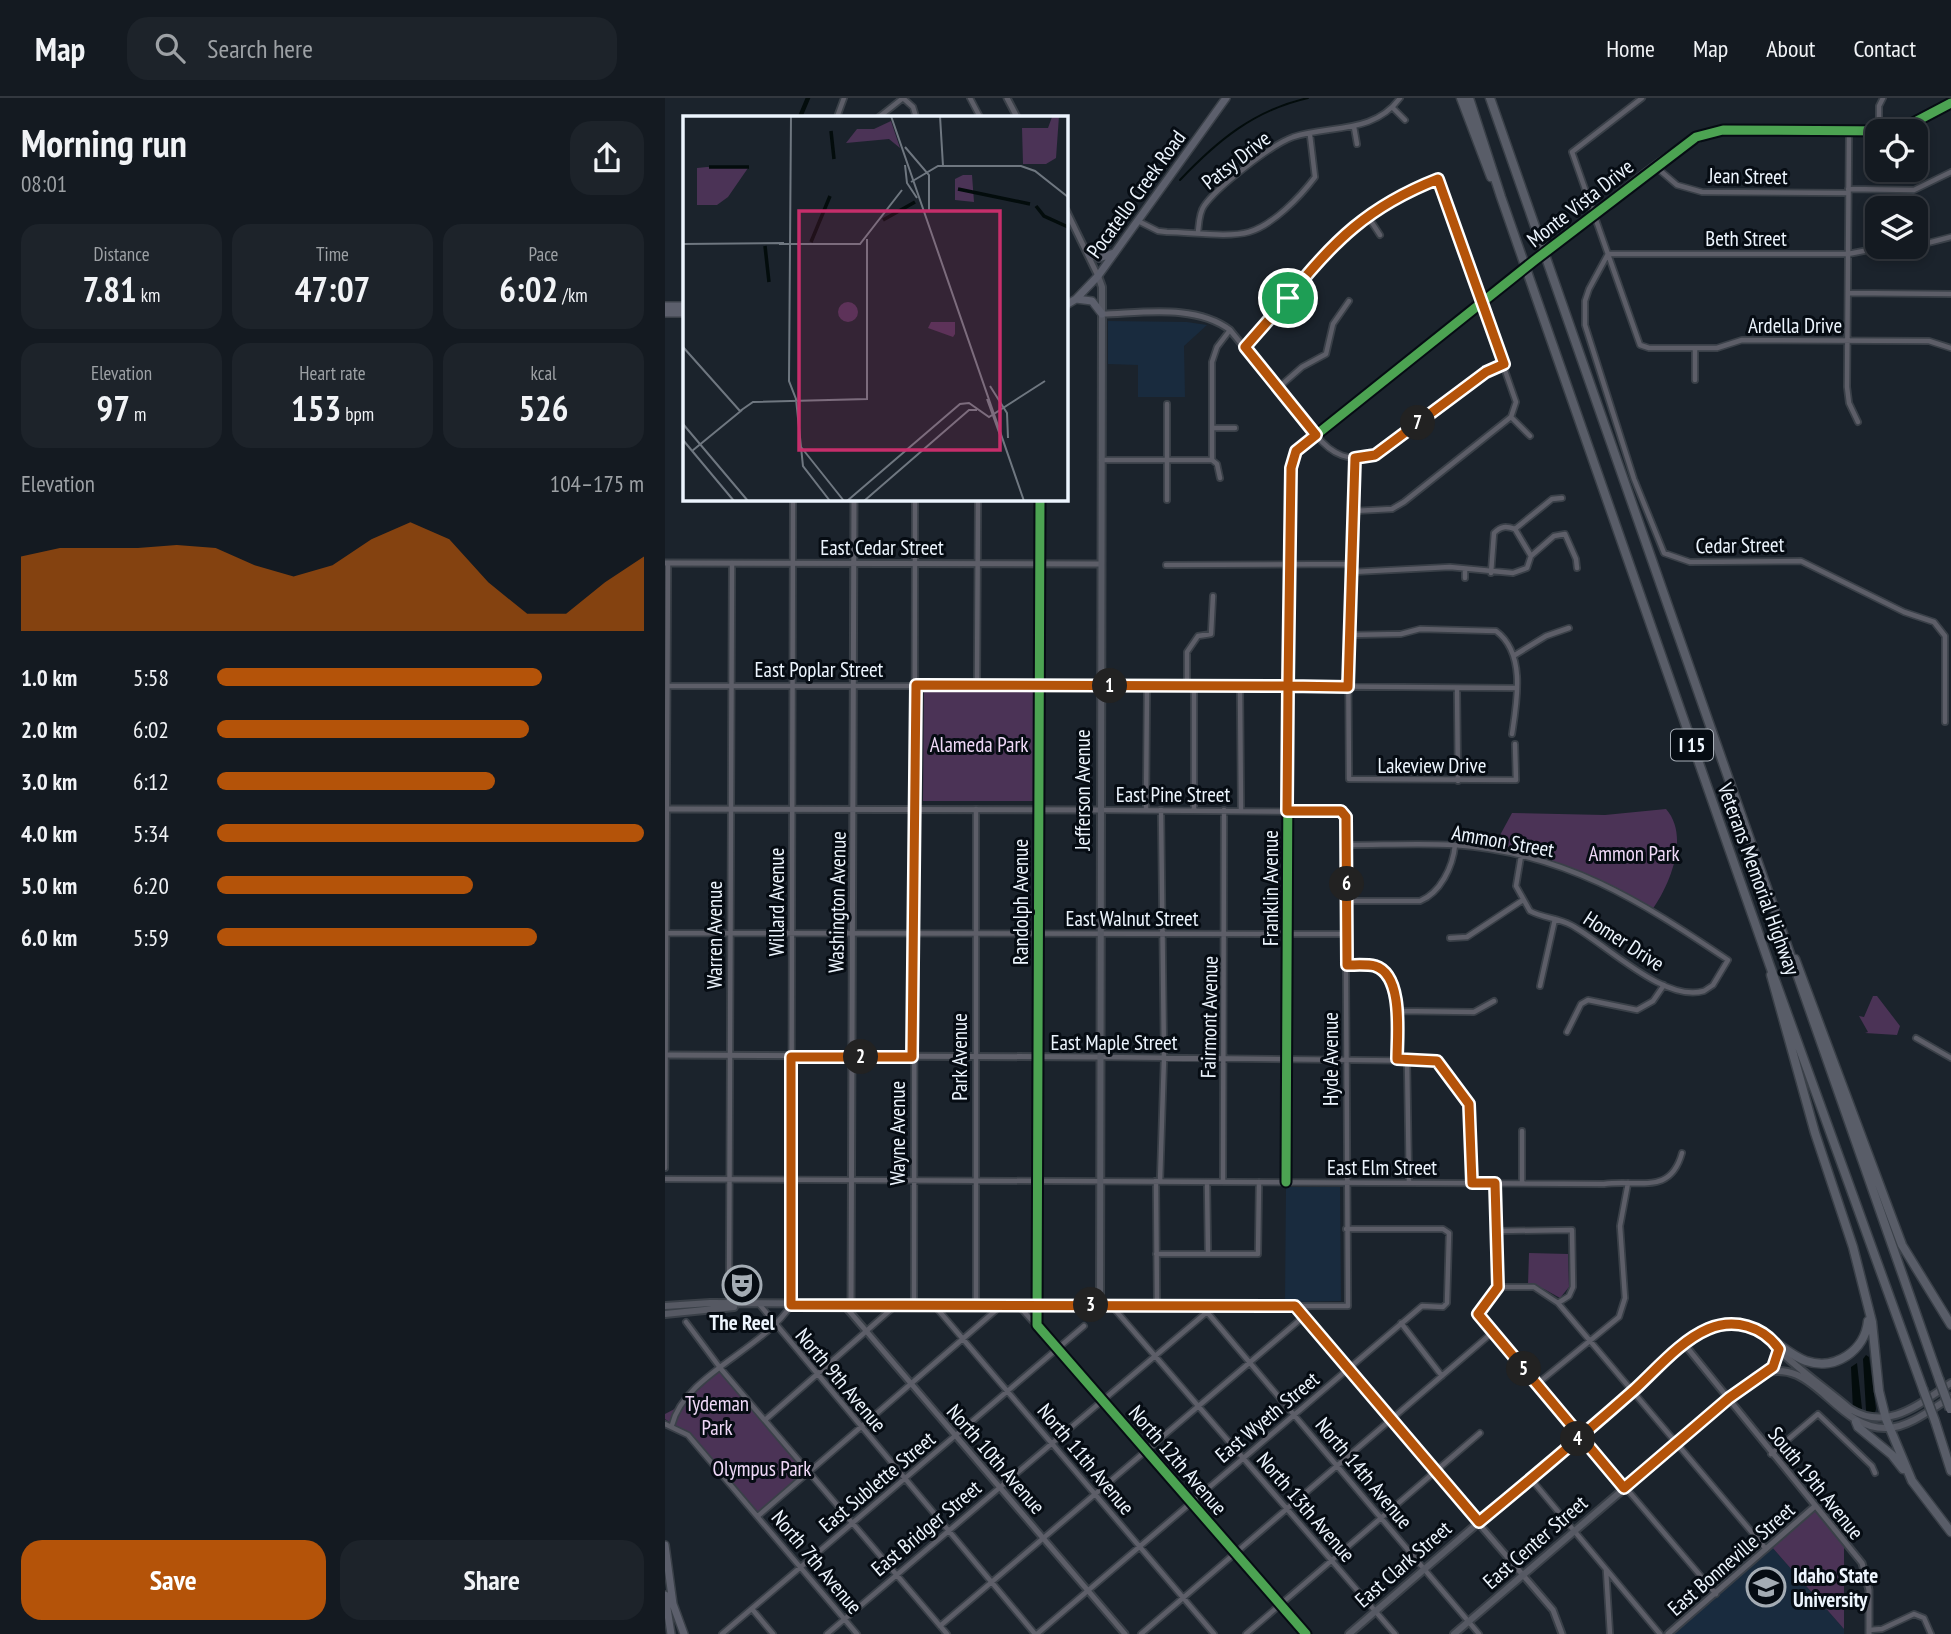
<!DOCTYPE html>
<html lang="en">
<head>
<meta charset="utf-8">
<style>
  body { margin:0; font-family:"PT Sans Narrow",sans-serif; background:#1d232a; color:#f1f3f6; height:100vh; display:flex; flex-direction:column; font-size:26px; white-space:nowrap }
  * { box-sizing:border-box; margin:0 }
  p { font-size:23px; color:#9da1a5 }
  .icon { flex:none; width:38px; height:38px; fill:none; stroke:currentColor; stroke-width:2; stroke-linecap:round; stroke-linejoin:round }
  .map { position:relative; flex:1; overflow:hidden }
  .panel { display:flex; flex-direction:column; background:#141a21; width:665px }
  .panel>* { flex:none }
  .controls { position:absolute; left:1200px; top:21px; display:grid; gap:14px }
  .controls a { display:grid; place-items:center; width:63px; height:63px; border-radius:14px; background:#141a21; box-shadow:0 4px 10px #0003,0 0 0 2px #33383f; font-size:35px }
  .pin { position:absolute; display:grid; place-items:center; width:60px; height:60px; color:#fff; margin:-30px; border:4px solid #fff; border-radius:50%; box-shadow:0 2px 7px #0007 }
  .km { position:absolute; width:35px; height:35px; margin:-18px; border-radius:50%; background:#222; color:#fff; font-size:19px; line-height:35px; text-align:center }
  .round { display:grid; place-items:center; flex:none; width:74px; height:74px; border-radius:21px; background:#1d232a }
  .overview { display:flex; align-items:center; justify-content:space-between; height:119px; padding:0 21px }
  h1 { font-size:38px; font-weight:700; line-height:52px }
  .metrics { display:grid; grid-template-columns:repeat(3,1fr); gap:10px; height:119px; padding:7px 21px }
  .metrics div { display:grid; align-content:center; border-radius:18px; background:#1d232a; text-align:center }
  .metrics b { font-size:35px; font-weight:700 }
  .metrics small { font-size:19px; font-weight:400 }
  .metrics p { font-size:19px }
  .chart { height:196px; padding:14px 21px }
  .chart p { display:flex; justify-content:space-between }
  .chart svg { width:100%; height:126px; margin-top:7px; fill:#b45309; opacity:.7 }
  .action { display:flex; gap:14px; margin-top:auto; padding:14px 21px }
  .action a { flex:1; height:80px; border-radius:21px; background:#b45309; color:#fff; font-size:28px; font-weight:700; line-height:80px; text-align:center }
  .action a+a { background:#1d232a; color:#f1f3f6 }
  ul { padding:0 21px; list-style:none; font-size:23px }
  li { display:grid; grid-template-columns:112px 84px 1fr; align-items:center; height:52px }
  li i { height:18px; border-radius:9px; background:#b45309 }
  header { display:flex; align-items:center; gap:42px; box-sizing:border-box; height:98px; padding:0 35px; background:#141a21; border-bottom:2px solid #33383f }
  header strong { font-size:33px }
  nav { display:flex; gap:38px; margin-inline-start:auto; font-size:24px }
  .search { width:490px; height:63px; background:#1d232a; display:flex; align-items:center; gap:18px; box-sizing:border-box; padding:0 24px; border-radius:21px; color:#9da1a5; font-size:26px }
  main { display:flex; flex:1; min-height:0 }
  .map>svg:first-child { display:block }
</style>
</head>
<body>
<header>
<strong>Map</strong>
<div class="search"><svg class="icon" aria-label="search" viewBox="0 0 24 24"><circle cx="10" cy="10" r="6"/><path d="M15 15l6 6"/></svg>Search here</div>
<nav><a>Home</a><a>Map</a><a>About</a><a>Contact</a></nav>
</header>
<main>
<section class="panel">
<div class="overview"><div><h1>Morning run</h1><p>08:01</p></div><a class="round"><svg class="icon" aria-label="share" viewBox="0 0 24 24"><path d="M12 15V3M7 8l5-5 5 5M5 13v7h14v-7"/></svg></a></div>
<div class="metrics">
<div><p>Distance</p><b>7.81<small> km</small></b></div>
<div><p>Time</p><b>47:07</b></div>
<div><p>Pace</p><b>6:02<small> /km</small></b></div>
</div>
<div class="metrics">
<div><p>Elevation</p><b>97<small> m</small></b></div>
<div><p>Heart rate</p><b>153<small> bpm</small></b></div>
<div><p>kcal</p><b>526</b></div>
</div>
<div class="chart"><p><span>Elevation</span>104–175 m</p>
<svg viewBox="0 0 160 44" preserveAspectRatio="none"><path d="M0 44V18L10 15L20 15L30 15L40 14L50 15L60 21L70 25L80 21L90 12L100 6L110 12L120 27L130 38L140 38L150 27L160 18V44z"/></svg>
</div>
<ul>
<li><b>1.0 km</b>5:58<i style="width:76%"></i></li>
<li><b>2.0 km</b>6:02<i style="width:73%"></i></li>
<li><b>3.0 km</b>6:12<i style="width:65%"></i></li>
<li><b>4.0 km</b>5:34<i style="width:100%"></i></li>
<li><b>5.0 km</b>6:20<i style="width:60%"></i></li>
<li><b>6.0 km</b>5:59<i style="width:75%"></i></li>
</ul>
<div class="action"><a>Save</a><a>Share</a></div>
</section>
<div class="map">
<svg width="1286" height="1536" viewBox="0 0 1286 1536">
  <rect width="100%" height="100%" fill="#1b232c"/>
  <!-- built -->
  <path fill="#192b3e" d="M443 223 522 224 542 227 519 248 520 299H473V267L443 266Z
    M621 1089H675L676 1203 620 1204Z
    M1106 1448 1179 1531V1536H1004Z"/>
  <!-- green -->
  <path fill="#4b3356" d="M259 588 372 590 370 703H258Z
    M1001 711C1025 738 1005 787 987 812 937 781 884 764 827 752L847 715 940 717Z
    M1208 898H1212L1235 928 1232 937 1200 935 1203 934 1194 918 1199 919Z
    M864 1155 903 1156 904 1189 895 1200 879 1191 863 1187Z
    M56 1271 145 1373 93 1418 23 1337 0 1321V1316C21 1307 38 1286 56 1271Z
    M1150 1411 1179 1441V1531L1106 1448Z"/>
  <!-- water -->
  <path fill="#030c0c" d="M1201 1257 1204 1259 1211 1311 1209 1318 1203 1319 1201 1312 1198 1261Z
    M1192 1265 1197 1311 1195 1314 1188 1312 1186 1269Z"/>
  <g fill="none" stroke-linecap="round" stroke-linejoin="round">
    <!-- stream -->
    <path stroke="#030c0c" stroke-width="2" d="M515 82C552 43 589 12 643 0"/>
    <!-- canal -->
    <path stroke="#030c0c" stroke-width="4.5" d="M135 19 143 0"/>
    <defs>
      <path id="minor" d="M238 0 248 9 251 19
        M305 0 315 19
        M977 0 907 54 975 247 984 250H1052L1077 242 1264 243 1286 250
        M728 10 740 22
        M172 19 179 0
        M214 19 238 0
        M689 29 692 46
        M1184 33 1182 289 1184 305 1193 324
        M1214 33V8L1218 0
        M991 69 1012 87 1037 94 1183 95
        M1183 91 1249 92 1286 74
        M702 117 715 137
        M473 123 493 133 502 134C525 134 563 140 584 134 608 127 635 99 650 79L645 37
        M533 134C534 126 534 115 539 108 552 89 606 47 628 39 665 27 709 36 735 0
        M1251 148 1286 139
        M1219 149 1183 156H943L924 191 920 203V227L969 381 999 455 1025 464 1136 463 1239 514 1269 524 1280 538V624
        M1183 195 1286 196
        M580 249 680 134 720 105 773 81 851 304 846 319
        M1030 250V282
        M613 290 637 269 661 256 668 226 684 203
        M502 306V402
        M846 319 865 338
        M548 330H570
        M651 337C667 357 685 365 710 357L821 274 839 266
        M689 360 683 537 684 681 851 682 850 646
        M436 362H547
        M547 362V264L552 249 565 232
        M547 362 552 366 555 380
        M375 401 372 1227 393 1251
        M689 413 727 411 739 404 846 319
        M850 431 887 401 897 400
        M501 467 687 466
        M687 474 785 469 848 475 862 470 866 458
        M826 475 829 435C836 428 841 428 850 431L866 458 889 438 900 436 911 461 912 470
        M800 480V472
        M683 537 736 536 755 531 831 533C861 555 852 603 847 636
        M850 557 881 538 904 530
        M312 587 313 401
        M3 588H434
        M522 588V554L533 538 546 536 548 498
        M529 588V712
        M575 588 576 712
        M792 590 793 683
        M311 711V1206
        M434 712 680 714 683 1208H630
        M481 712 482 588
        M682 747C718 747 754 745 790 747 900 755 974 802 1063 862L1048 887 1039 893C999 905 941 846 906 827 893 820 878 820 865 813L851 788 856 758
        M682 803H755C775 795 788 769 790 747
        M0 835 682 836
        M785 840 802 839 858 802
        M682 867 714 870 732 899 731 961
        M875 888 890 821
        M732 913 809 914 829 903
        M902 934 916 906 923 902 972 912 988 903 999 887
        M1251 940 1286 960
        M434 959 772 963 806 1010 807 1085
        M742 962 744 1085
        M0 1070 3 465
        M0 1081 939 1086C974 1081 1005 1098 1017 1055
        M491 1083 492 1207
        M495 1083 499 960 496 712
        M542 1084 543 1155
        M558 1084 559 712
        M621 1084 623 588 850 590
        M830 1085 833 1189 813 1216 1051 1496
        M857 1085V1033
        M832 1133 907 1132 908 1189 904 1198 893 1205
        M491 1156H593L594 1084
        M833 1189H869L893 1205 1101 1451
        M64 1206 67 465
        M249 1206 250 401
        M95 1207 370 1536
        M269 1207 549 1536
        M353 1207 371 1227
        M446 1207 730 1536
        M542 1214 814 1536
        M21 1224 56 1271 282 1536
        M736 1225 777 1278
        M872 1286 954 1219 960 1200 955 1128 963 1085
        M100 1322 231 1207
        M0 1326 23 1337 192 1536
        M7 1327C19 1277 99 1251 126 1207L128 401
        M1106 1356 1153 1316 1207 1368 1210 1375
        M866 1381 995 1536
        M93 1418 330 1213V1207
        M941 1472 945 1536
        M87 1511 108 1536
        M275 1528 637 1220
        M1204 1532 1217 1531 1249 1516 1259 1520 1266 1536
        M57 1536 419 1228
        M162 1536 542 1214
        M372 1536 757 1208 778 1209 782 1205 784 1135 778 1131H681
        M476 1536 828 1234
        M581 1536 815 1335"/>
      <path id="tertiary" d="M342 0 352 19
        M401 112 433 178
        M896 143C936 112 1012 39 1058 32L1226 33 1248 25 1286 5
        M437 216C478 215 531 206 565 232L651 337
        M0 465 434 466
        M434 588H623L625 390 631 353 844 184
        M0 711 434 712
        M0 957 433 959
        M179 1207 460 1536
        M186 1207 189 401
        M435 1207 630 1208 637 1220 888 1512 897 1536
        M1020 1247 1197 1465 1204 1492V1536
        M393 1251 641 1536
        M1003 1536 1149 1409"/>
      <path id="secondary" d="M0 1208 45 1205 435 1207 437 216V189L433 178
        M0 1216 69 1209
        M1104 1272 1114 1251
        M684 1536 1020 1247C1055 1217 1083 1220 1114 1252 1135 1273 1162 1291 1185 1311 1223 1334 1254 1306 1286 1285
        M789 1536 1091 1278C1149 1252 1168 1333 1223 1330 1245 1329 1268 1310 1286 1299"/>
      <path id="primary" d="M424 156 434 160 449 155
        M411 201 427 203 437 216
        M401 207 411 201 433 178 561 0
        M0 208H19
        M0 215H19
        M0 1447 8 1506 19 1536
        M0 1497 6 1536"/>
      <path id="motorway" d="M796 0 826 79
        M804 0 836 99 1105 868 1258 1291
        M825 0 1274 1281
        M1130 861 1237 1147 1286 1227
        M1106 877 1150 1035 1188 1149 1207 1224 1214 1293 1221 1321 1247 1383 1286 1434
        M1107 1242C1118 1249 1129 1259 1141 1263 1171 1273 1200 1252 1203 1223
        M1270 1323 1286 1373
        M1191 1324 1193 1329 1227 1357 1238 1371"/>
    </defs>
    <!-- minor casing -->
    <use href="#minor" stroke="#3a4048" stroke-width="8"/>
    <!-- tertiary casing -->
    <use href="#tertiary" stroke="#3a4048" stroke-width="9"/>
    <!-- secondary casing -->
    <use href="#secondary" stroke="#3a4048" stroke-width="10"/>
    <!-- primary casing -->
    <use href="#primary" stroke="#3a4048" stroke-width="10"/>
    <!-- motorway casing -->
    <use href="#motorway" stroke="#3a4048" stroke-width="11"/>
    <!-- minor -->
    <use href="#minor" stroke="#5d5e68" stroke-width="4.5"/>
    <!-- tertiary -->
    <use href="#tertiary" stroke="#5d5e68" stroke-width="5"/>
    <!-- secondary -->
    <use href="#secondary" stroke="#565963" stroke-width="6"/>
    <!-- primary -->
    <use href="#primary" stroke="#5c5f6c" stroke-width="7"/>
    <!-- motorway -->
    <use href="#motorway" stroke="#595d68" stroke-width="8"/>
    <defs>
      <path id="tertiary-bridge" d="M844 184 896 143"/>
      <path id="motorway-bridge" d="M1274 1281 1285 1311
        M1258 1291 1270 1323"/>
    </defs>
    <!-- tertiary-bridge casing -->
    <use href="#tertiary-bridge" stroke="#3a4048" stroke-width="9" stroke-linecap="butt"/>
    <!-- motorway-bridge casing -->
    <use href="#motorway-bridge" stroke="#3a4048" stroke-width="11" stroke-linecap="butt"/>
    <!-- tertiary-bridge -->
    <use href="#tertiary-bridge" stroke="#5d5e68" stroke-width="5"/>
    <!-- motorway-bridge -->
    <use href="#motorway-bridge" stroke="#595d68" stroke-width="8"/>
    <defs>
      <path id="cycleway" d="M375 401 372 1227 641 1536
        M621 1084 624 467 626 369 631 353 870 162 1031 39 1058 32 1226 33 1248 25 1286 5"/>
    </defs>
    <!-- cycleway casing -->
    <use href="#cycleway" stroke="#060c13" stroke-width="13"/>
    <!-- cycleway -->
    <use href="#cycleway" stroke="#4ca352" stroke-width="9"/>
  </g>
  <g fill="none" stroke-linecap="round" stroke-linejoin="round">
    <defs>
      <path id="route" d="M623 200 580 249 651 337 631 353 626 370 623 588 251 587 247 959H126V1207L630 1208 814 1424C866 1381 918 1337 969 1292 991 1272 1015 1243 1043 1231 1069 1220 1098 1228 1114 1251L1108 1269 1064 1300 959 1390 813 1216 833 1189 830 1085H807L804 1006 772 963 732 961C732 938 739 877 710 868 702 866 691 867 682 867L681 719 676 713H622L623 588 683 589 690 360 710 357 821 274 839 266 773 81C704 108 668 143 623 200"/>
    </defs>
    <!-- route casing -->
    <use href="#route" stroke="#fff" stroke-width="14"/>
    <!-- route -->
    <use href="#route" stroke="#b45309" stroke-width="9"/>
  </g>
  <!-- icons -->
  <defs>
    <symbol id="theatre-ring" viewBox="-11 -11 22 22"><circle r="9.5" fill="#060c13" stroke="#a4acb4" stroke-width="1.5"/><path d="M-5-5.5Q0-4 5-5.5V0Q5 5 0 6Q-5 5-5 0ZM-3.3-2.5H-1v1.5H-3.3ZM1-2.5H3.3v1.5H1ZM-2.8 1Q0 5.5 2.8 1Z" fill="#a4acb4"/></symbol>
    <symbol id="university-ring" viewBox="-11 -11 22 22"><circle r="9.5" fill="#060c13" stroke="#a4acb4" stroke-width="1.5"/><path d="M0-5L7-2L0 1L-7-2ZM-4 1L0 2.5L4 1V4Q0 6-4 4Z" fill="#a4acb4"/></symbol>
  </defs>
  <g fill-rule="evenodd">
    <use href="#theatre-ring" x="55" y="1165" width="44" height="44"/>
    <use href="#university-ring" x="1079" y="1467" width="44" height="44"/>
  </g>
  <g text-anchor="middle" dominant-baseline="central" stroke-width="6" stroke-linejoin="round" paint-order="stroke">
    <!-- shield labels -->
    <rect fill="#060c13" stroke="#a8afb8" stroke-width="2" x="1006" y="631.5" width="42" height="31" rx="5"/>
    <g font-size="19" font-weight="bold" fill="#edf5fe">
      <text x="1027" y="647">I 15</text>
    </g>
    <!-- street labels -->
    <g font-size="21" fill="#edf5fe" stroke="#060c13">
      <text transform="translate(571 62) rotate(-38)">Patsy Drive</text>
      <text transform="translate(1083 78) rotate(1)">Jean Street</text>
      <text transform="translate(471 96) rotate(-54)">Pocatello Creek Road</text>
      <text transform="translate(915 105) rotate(-38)">Monte Vista Drive</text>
      <text x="1081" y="140">Beth Street</text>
      <text x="1130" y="227">Ardella Drive</text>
      <text transform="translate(1075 447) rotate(-1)">Cedar Street</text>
      <text x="217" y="449">East Cedar Street</text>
      <text x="154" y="571">East Poplar Street</text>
      <text x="767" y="667">Lakeview Drive</text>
      <text transform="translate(417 692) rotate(-90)">Jefferson Avenue</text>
      <text x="508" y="696">East Pine Street</text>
      <text transform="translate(838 743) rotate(10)">Ammon Street</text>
      <text transform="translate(1094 781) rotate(70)">Veterans Memorial Highway</text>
      <text transform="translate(605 790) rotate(-90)">Franklin Avenue</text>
      <text transform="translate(111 804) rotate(-90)">Willard Avenue</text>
      <text transform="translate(172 804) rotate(-89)">Washington Avenue</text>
      <text transform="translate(355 804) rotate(-90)">Randolph Avenue</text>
      <text x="467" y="820">East Walnut Street</text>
      <text transform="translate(49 837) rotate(-90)">Warren Avenue</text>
      <text transform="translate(959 843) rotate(33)">Homer Drive</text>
      <text transform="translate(544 919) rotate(-89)">Fairmont Avenue</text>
      <text x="449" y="944">East Maple Street</text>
      <text transform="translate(294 959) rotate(-90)">Park Avenue</text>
      <text transform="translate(665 961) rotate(-90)">Hyde Avenue</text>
      <text transform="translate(232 1035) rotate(-90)">Wayne Avenue</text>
      <text x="717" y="1069">East Elm Street</text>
      <text transform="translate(176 1282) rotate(50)">North 9th Avenue</text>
      <text transform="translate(602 1319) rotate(-40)">East Wyeth Street</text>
      <text transform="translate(331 1361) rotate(49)">North 10th Avenue</text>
      <text transform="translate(421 1361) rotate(50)">North 11th Avenue</text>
      <text transform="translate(513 1362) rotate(49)">North 12th Avenue</text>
      <text transform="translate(699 1375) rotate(50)">North 14th Avenue</text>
      <text transform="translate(212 1384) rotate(-40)">East Sublette Street</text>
      <text transform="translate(1151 1385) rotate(51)">South 19th Avenue</text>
      <text transform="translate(641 1409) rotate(49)">North 13th Avenue</text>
      <text transform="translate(261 1430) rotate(-40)">East Bridger Street</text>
      <text transform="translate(870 1444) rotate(-41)">East Center Street</text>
      <text transform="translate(1066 1461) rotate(-41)">East Bonneville Street</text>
      <text transform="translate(152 1464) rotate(50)">North 7th Avenue</text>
      <text transform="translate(738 1466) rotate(-41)">East Clark Street</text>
    </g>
    <!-- park labels -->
    <g font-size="21" fill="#efd8f7" stroke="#060c13">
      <text x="314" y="646">Alameda Park</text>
      <text x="969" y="755">Ammon Park</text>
      <text x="52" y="1305">Tydeman<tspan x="52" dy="24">Park</tspan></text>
      <text x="97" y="1370">Olympus Park</text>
    </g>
    <!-- poi labels -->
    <g font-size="21" font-weight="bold" fill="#edf5fe" stroke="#060c13">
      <text x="77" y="1224">The Reel</text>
      <text x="1128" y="1477" text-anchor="start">Idaho State<tspan x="1128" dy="24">University</tspan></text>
    </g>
  </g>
  <!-- overview -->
  <g transform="translate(18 18)">
    <rect width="385" height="385" fill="#1b232c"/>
    <path d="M376 0 373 42 363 48H340L339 12H365L369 1ZM208 5 217 32 206 23 163 27 174 13H191ZM14 52 24 51 65 52 45 81 34 89H14ZM280 59H289L291 86 272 84V63ZM155 196a10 10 0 1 1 20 0a10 10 0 1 1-20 0ZM248 206H272V218L270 221 245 212Z" fill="#4b3356"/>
    <path fill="none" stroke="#030c0c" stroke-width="3.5" d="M148 15 151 43M26 51H66M275 73 347 88M353 90 361 100 385 111M200 104 232 86M128 126 147 80M82 130 86 166"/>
    <path fill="none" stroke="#6f7780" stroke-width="2" d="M108 0 106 265 113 283 120 350 147 385M208 0 341 385M257 0 260 50M222 31 246 59V95M222 49 224 67 234 82M228 66 255 50H338L352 55 385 81M0 128 101 127M96 128H177L219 74M0 231 57 295M307 270 324 297 325 322M304 283 317 319M57 295 70 286 184 283V123M0 308 65 385M0 324 51 385M118 331 161 385M9 335 59 294M164 385 277 288 286 287 306 301 362 265M181 385 286 294H294"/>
    <path fill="#c62e6b" fill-opacity="0.15" stroke="#c62e6b" stroke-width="3.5" d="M116 95H317V334H116Z"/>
    <rect width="385" height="385" fill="none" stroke="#edf5fe" stroke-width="3.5"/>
  </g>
</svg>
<div class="controls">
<a><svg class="icon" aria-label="locate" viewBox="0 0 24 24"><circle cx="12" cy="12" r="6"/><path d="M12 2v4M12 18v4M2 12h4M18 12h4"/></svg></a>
<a><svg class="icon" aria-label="layers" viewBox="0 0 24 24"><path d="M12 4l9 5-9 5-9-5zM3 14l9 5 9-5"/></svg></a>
</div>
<div class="pin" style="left:623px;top:200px;background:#1e9e55"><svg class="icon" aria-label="arrive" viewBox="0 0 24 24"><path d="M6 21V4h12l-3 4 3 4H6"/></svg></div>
<b class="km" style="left:445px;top:588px">1</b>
<b class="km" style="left:196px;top:959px">2</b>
<b class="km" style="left:426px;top:1207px">3</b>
<b class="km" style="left:913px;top:1341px">4</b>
<b class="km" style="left:859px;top:1271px">5</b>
<b class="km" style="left:682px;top:786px">6</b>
<b class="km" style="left:753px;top:325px">7</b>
</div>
</main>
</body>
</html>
